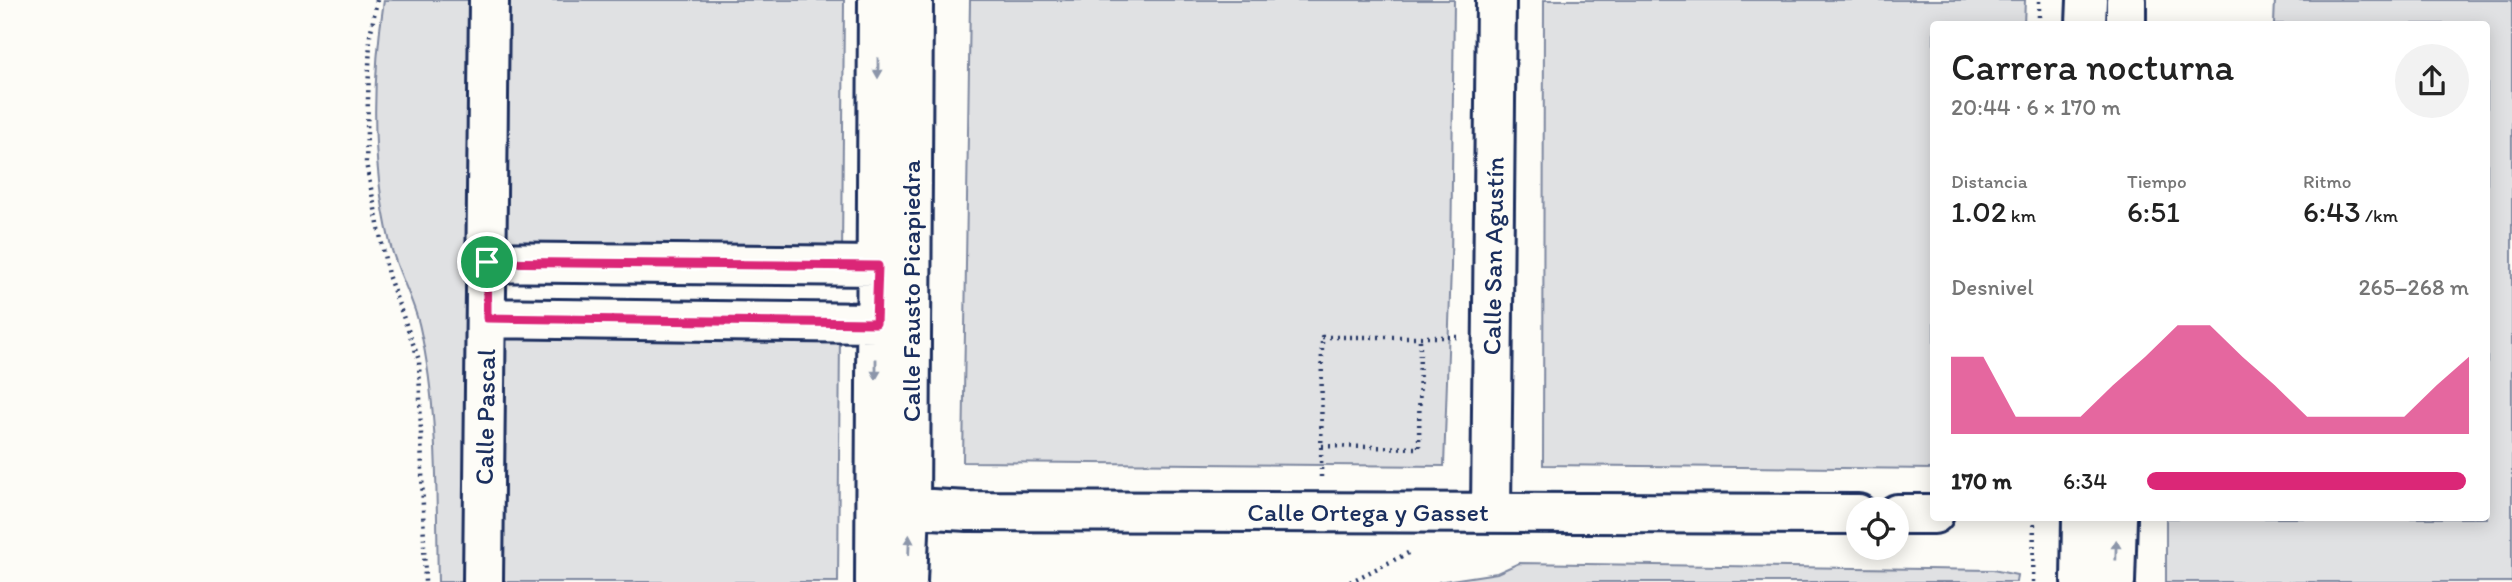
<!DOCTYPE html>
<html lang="es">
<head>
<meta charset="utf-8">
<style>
  body { margin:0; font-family:Itim,sans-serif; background:#f2f2f2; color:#222; height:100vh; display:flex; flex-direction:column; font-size:26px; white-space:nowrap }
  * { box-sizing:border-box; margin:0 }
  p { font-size:23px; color:#767676 }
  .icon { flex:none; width:38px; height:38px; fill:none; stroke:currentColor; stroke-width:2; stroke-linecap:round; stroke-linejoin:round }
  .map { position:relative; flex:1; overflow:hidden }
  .panel { position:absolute; left:1930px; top:21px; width:560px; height:500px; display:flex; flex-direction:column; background:#fff; border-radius:7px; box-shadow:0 4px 18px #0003 }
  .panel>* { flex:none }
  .controls { position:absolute; left:1846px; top:497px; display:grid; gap:14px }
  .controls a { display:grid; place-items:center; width:63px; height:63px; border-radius:50%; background:#fff; box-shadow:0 4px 18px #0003; font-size:35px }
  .pin { position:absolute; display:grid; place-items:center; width:60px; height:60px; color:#fff; margin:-30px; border:4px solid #fff; border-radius:50%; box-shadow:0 2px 7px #0007 }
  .round { display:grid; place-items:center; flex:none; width:74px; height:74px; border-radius:37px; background:#f2f2f2 }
  .summary { display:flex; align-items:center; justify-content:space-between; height:119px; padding:0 21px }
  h1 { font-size:38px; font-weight:600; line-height:52px }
  .stats { display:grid; grid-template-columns:repeat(3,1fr); gap:10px; height:119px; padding:7px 21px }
  .stats div { display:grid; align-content:center }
  .stats b { font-size:30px; font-weight:600 }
  .stats small { font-size:19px; font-weight:400 }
  .stats p { font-size:19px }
  .chart { height:196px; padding:14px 21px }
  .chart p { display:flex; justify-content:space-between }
  .chart svg { width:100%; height:126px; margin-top:7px; fill:#db2777; opacity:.7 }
  ul { padding:0 21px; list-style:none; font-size:23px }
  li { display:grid; grid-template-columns:112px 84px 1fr; align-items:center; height:52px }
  li i { height:18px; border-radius:9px; background:#db2777 }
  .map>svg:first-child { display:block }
</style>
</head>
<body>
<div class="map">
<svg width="2512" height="582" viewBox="0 0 2512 582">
  <rect width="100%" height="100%" fill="#fdfcf7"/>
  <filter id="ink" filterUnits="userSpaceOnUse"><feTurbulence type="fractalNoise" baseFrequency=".0143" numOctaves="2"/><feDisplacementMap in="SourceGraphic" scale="14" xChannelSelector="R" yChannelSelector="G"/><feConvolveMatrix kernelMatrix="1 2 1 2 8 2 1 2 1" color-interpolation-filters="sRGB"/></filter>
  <g filter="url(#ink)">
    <!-- green -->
    <path fill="#e0e1e3" stroke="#7e88a0" stroke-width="2" d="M384 0H473L469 582H438C436 498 439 411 420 328 414 299 397 272 390 243 371 164 372 79 384 0Z
      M502 0H844L842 257 500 255Z
      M970 0H1454L1451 267 1444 466 963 462Z
      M1544 0H2025L2024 24H1934V469L1543 465Z
      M2275 0H2512V582H2166V518H2487V24H2274Z
      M499 331 840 334 838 582H496Z
      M1519 563 1993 570 2017 575 2016 582H1438L1497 573Z"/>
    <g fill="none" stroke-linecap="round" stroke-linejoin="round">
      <defs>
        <path id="minor" d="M487 262 878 266
          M487 318 876 323
          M877 506 968 511 1858 514
          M1491 512 1496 0
          M1897 514H1934
          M483 582 489 0
          M875 582 878 0
          M907 582 910 508 913 0"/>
        <path id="major" d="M2086 24 2087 0
          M2126 24V0
          M2081 582 2082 518
          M2115 582 2117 518"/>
      </defs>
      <!-- minor casing -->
      <use href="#minor" stroke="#1b2f5e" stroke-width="44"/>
      <!-- major casing -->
      <use href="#major" stroke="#1b2f5e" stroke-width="44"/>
      <!-- path -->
      <path stroke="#1b2f5e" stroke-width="4.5" stroke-dasharray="2 5" stroke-linecap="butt" d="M377 0 370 36 366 163 388 275 419 360 425 582
        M2039 24V0
        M1322 446 1419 448 1420 337
        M1321 477 1322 337H1457
        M1350 582 1412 551
        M2033 582 2034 518"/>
      <!-- minor -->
      <use href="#minor" stroke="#fdfcf7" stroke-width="38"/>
      <!-- major -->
      <use href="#major" stroke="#fdfcf7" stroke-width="38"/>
    </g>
    <!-- one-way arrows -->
    <defs><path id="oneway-solid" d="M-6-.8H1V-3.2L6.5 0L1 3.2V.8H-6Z" transform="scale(1.75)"/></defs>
    <g fill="#8c96aa">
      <use href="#oneway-solid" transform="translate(878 68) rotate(90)"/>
      <use href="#oneway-solid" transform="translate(876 369) rotate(90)"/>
      <use href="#oneway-solid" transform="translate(909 545) rotate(-88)"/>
      <use href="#oneway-solid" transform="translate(2116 550) rotate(-89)"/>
    </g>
  </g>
  <g fill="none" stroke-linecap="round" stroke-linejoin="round" filter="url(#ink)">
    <defs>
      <path id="route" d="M487 262 878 266 876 323 487 318Z"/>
    </defs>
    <!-- route casing -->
    <use href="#route" stroke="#fff" stroke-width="14"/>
    <!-- route -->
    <use href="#route" stroke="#db2777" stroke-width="9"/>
  </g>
  <g text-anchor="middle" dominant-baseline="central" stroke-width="7" stroke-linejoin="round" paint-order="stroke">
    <!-- street labels -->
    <g font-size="26" fill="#1b2f5e" stroke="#fdfcf7">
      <text transform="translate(1493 256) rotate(-89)">Calle San Agustín</text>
      <text transform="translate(911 291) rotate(-90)">Calle Fausto Picapiedra</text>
      <text transform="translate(485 417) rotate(-89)">Calle Pascal</text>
      <text x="1368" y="512">Calle Ortega y Gasset</text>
    </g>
  </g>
</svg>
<div class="controls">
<a><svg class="icon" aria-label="locate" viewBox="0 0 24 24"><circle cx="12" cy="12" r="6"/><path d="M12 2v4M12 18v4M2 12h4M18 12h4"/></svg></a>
</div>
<div class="pin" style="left:487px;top:262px;background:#1e9e55"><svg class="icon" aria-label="arrive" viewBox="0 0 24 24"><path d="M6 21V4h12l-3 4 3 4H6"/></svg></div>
<section class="panel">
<div class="summary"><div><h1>Carrera nocturna</h1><p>20:44 · 6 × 170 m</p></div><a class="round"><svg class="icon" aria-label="share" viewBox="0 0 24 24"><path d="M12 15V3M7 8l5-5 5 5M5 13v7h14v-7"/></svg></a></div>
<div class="stats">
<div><p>Distancia</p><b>1.02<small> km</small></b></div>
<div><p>Tiempo</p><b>6:51</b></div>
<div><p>Ritmo</p><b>6:43<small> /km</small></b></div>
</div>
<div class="chart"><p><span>Desnivel</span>265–268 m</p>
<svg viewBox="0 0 160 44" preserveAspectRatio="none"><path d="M0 44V17L10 17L20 38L30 38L40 38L50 27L60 17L70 6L80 6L90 17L100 27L110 38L120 38L130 38L140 38L150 27L160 17V44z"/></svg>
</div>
<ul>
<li><b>170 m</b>6:34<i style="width:99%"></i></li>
</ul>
</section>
</div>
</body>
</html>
